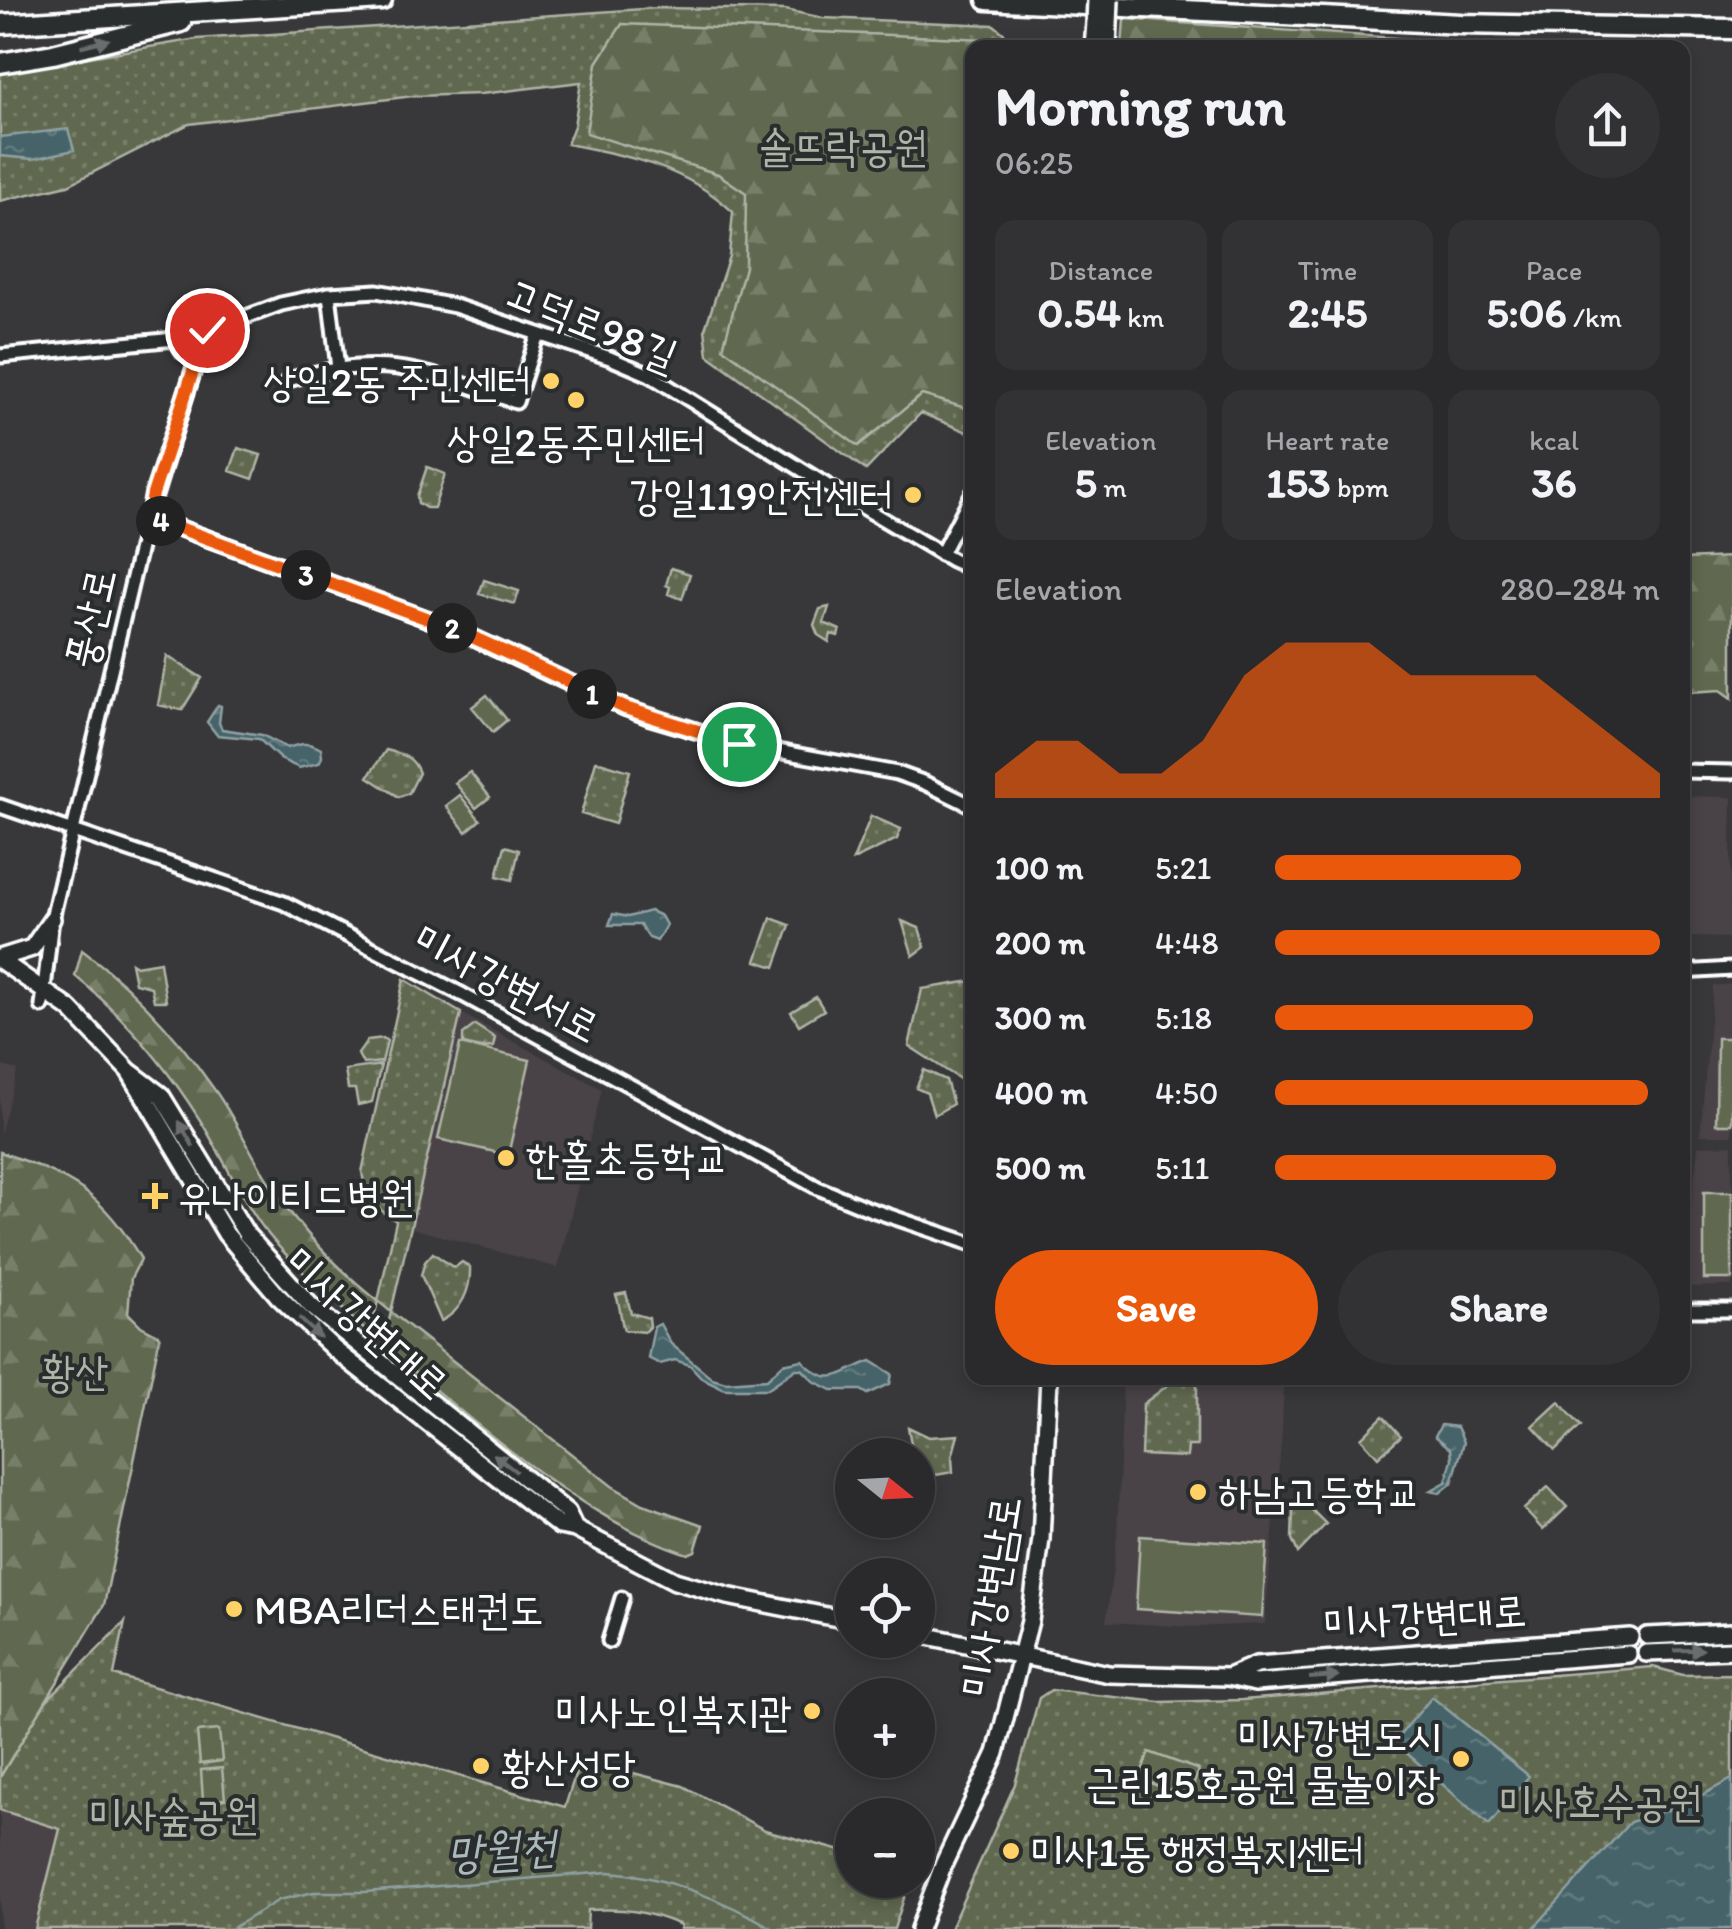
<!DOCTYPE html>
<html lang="en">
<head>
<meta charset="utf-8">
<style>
  body { margin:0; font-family:Itim,"Poor Story",sans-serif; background:#323133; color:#f1f3f6; height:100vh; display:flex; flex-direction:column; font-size:38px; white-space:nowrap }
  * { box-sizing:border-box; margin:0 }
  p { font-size:32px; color:#a5a6a9 }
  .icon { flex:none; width:55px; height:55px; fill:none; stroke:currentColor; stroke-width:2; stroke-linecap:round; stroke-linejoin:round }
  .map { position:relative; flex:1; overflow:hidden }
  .side { position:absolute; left:965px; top:40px; width:725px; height:1345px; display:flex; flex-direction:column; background:#2a292b; border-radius:20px; box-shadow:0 5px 15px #0003,0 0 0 2px #464547 }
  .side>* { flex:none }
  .needle { width:65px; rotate:108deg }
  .tools { position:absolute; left:835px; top:1438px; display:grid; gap:20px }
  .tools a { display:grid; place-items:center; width:100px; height:100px; border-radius:50%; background:#2a292b; box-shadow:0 5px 15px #0003,0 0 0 2px #464547; font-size:50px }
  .pin { position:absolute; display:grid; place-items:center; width:85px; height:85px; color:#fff; margin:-42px; border:5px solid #fff; border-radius:50%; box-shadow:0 2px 10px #0007 }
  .km { position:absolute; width:50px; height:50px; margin:-25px; border-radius:50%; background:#222; color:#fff; font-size:28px; line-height:50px; text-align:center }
  .round { display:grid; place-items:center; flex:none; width:105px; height:105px; border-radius:52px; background:#323133 }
  .headline { display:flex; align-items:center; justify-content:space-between; height:170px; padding:0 30px }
  h1 { font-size:55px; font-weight:800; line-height:75px }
  .figures { display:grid; grid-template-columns:repeat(3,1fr); gap:15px; height:170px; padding:10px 30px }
  .figures div { display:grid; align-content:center; border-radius:20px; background:#323133; text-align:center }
  .figures b { font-size:42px; font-weight:800 }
  .figures small { font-size:28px; font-weight:400 }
  .figures p { font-size:28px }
  .chart { height:280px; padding:20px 30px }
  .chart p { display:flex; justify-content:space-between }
  .chart svg { width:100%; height:180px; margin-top:10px; fill:#ea580c; opacity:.7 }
  .primary-button { display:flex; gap:20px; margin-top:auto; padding:20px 30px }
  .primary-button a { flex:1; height:115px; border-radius:60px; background:#ea580c; color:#fff; font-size:40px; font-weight:800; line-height:115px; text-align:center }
  .primary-button a+a { background:#323133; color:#f1f3f6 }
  ul { padding:0 30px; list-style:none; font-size:32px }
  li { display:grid; grid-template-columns:160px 120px 1fr; align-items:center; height:75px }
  li i { height:25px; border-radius:12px; background:#ea580c }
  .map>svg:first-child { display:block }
</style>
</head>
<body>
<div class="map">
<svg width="1732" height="1929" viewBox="0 0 1732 1929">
  <defs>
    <pattern id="grass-dots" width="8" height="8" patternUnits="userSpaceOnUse" patternTransform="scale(2.5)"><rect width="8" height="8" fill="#60684f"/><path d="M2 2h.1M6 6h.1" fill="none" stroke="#787f69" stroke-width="1.8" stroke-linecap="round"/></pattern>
    <pattern id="forest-firs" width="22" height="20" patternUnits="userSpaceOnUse" patternTransform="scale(2.5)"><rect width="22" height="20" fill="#60684f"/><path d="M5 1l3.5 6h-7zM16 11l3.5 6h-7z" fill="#787f69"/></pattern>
    <pattern id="water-ripples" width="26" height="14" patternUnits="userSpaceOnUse" patternTransform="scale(2.5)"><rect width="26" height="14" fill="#456367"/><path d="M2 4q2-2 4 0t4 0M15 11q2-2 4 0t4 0" fill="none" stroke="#617a7e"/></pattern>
  </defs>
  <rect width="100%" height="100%" fill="#383739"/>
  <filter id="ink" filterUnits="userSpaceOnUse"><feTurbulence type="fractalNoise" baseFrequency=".01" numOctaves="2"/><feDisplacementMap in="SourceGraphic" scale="20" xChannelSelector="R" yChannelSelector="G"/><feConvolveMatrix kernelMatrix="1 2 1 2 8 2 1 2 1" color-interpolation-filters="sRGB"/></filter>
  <g filter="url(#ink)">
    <!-- built -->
    <path fill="#484246" d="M1683 796 1732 797 1730 938 1683 937Z
      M1732 984V1135H1700L1713 986Z
      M461 1013 602 1089 558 1268 411 1228Z
      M0 1065 18 1070 0 1135Z
      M1732 1145V1286L1683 1287 1698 1146Z
      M1123 1378H1284L1282 1433 1265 1624 1193 1627 1106 1622 1117 1536Z
      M0 1810 60 1829 35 1929H0Z"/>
    <!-- grass -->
    <path fill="url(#grass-dots)" stroke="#b0b4a7" stroke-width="2.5" d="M658 8 785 10 823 18 994 25 1020 47 972 48V434L921 413 866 470 708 355 705 329 729 256 733 212C687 168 628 155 567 144L574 126 581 82 481 94 413 96 189 124 68 185 0 201V72L197 39Z
      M238 448 261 455 253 479 230 471Z
      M427 467 445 474 434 508H426L418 503 417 496Z
      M671 568 690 574 682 599 668 594 670 587 666 585Z
      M484 580 519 591 515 604 479 594Z
      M829 607 824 623 840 630 838 636 831 634 829 642 818 635 814 625 820 609Z
      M167 656 202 678 182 710 158 705Z
      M386 750C402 754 413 756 419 773L409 793 399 797 368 777Z
      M596 761 630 771 615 824 581 814Z
      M871 816 901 829 897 839 853 860Z
      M771 918 790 925 775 967 756 961Z
      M902 921 919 928 925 947 913 956Z
      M160 962 166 1001H154L151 987 135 983 131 963 136 966Z
      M404 979 461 1013 391 1312 378 1301 396 1221C376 1209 365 1195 362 1172Z
      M972 981V1087L909 1046 922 989Z
      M475 1025 495 1038 493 1047 481 1048 463 1044V1034Z
      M383 1038 387 1041 382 1062 363 1064 358 1054 368 1040Z
      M381 1065 372 1102 358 1105 355 1089H348L345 1070Z
      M924 1070 946 1080 953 1104 934 1115 927 1093 916 1088Z
      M433 1253 454 1268 462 1262 470 1267C471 1289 462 1311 441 1321L421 1275 425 1262Z
      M626 1293 631 1313 649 1318 650 1326 644 1332 624 1330C620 1318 621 1308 616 1295Z
      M1172 1382H1197V1446H1188L1187 1457 1141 1455 1143 1404Z
      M1559 1402 1581 1426 1555 1450 1533 1426Z
      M1383 1416 1401 1436 1378 1457 1361 1438Z
      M908 1427 929 1437 958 1435 952 1457 953 1472 918 1478V1455H913Z
      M1548 1487 1567 1507 1543 1530 1524 1509Z
      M1302 1500 1326 1524 1298 1553 1292 1539 1293 1509Z
      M125 1622 114 1675 565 1807 580 1759 683 1786 765 1830 852 1854V1880H910L894 1929H680L681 1925C646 1911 626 1908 588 1910L587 1929H35L60 1829 0 1810V1777L44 1703Z
      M1653 1667 1683 1675 1732 1674V1929H950L1015 1784 1039 1698 1051 1690 1160 1702 1242 1700Z"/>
    <!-- forest -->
    <path fill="url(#forest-firs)" stroke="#b0b4a7" stroke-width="2.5" d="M1124 19 1524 47H1122Z
      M622 24 987 39 993 47 972 48V333L966 338 972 376V410L922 395 858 446 723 348 745 267 746 193 718 174 586 133 597 63Z
      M1682 58H1688L1684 178H1682Z
      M1732 557V698L1721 690 1690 692 1683 645 1682 559Z
      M82 950C135 989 177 1036 214 1089 235 1118 250 1152 269 1182 298 1228 336 1267 378 1301L370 1335C338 1304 287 1261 262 1226 238 1193 222 1155 200 1120 166 1066 124 1016 75 976Z
      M0 1152C71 1177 102 1192 141 1259L131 1278 128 1313 141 1326 160 1336 104 1605 0 1777Z
      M391 1312 612 1486 643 1504 703 1525 695 1551 688 1554C582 1521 469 1417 383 1346Z"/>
    <!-- garden -->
    <path fill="#60684f" stroke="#b0b4a7" stroke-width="2.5" d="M487 695 507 720 493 732 472 707Z
      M470 772 490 797 476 808 455 783Z
      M460 795 480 820 466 832 446 806Z
      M505 846 519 850 512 880 497 876Z
      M816 997 824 1010 799 1025 791 1012Z
      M1717 1038H1732V1124H1716Z
      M460 1044 530 1060 508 1155 438 1139Z
      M1704 1192H1732V1279H1704Z
      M1140 1536 1267 1544 1262 1617 1136 1609Z
      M219 1730 222 1761 200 1764 197 1732Z
      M1149 1752 1199 1770 1189 1797 1139 1779Z
      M222 1768 225 1799 203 1801 201 1770Z"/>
    <!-- water -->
    <path fill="url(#water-ripples)" stroke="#8fa1a4" stroke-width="2.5" d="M68 129 74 150 33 159 0 156V137Z
      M218 705 221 706 219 723 222 729 262 735 287 748C300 744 308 741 321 749L322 757 319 763 299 768 280 759 259 739 217 735 207 722Z
      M650 911 661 916 666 925 657 941 649 938 640 925H609L613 914 628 917Z
      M660 1324 671 1344 712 1378 726 1382 767 1379 783 1364 802 1360C830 1390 840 1372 871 1361L892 1374 890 1384 868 1394 861 1390H832L814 1381 802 1369H796L767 1389H725L702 1378 690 1365 675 1360 660 1364 648 1358 654 1327Z
      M1441 1425 1457 1427 1464 1442 1452 1483 1440 1493 1430 1491 1446 1482 1452 1459 1451 1449 1435 1436Z
      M1432 1697 1529 1776 1489 1825 1394 1742Z
      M1732 1779V1929H1533L1630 1822 1685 1804Z"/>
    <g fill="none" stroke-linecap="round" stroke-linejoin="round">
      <!-- stream -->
      <path stroke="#8fa1a4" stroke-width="2.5" d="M231 1929 279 1900 314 1892H365L608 1872C663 1875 726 1901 774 1929"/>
      <defs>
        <path id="minor" d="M329 294 338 368
          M208 331 281 304 329 294 377 291 455 306 610 358 650 375 849 499 952 560 972 569
          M175 339 183 352 194 354 207 345 208 331
          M175 339 180 325C191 317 202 320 208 331
          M0 356 175 339
          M288 380C385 352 425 371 516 402L538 334
          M149 517 453 629 582 690 650 718 739 744 897 773 925 783 972 806
          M941 554 972 494
          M1682 771 1732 772
          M0 806 284 903 463 995 818 1188 869 1209 972 1244
          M1682 972 1732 969
          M42 1006 52 919 143 535 199 353
          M1682 1310H1732
          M609 1641 622 1598"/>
        <path id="major" d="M1093 48 1095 23
          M1108 48 1109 24
          M0 958 32 948 52 919
          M0 960 70 1009 129 1071 161 1095 247 1235 311 1306 567 1512 575 1529
          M129 1071 226 1234 278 1296 335 1350 559 1526 575 1529 675 1581 727 1596 852 1621
          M918 1634 1109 1674 1228 1677 1255 1683 1628 1654
          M1647 1636 1732 1632
          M1646 1653 1732 1650
          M1228 1677 1256 1665 1630 1637
          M919 1929 944 1863 996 1753 1030 1621 1041 1539 1049 1378"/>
        <path id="highway" d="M987 0 1461 24 1732 29
          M0 24 382 0
          M0 63 53 54 181 22"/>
      </defs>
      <!-- minor casing -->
      <use href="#minor" stroke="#fff" stroke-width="19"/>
      <!-- major casing -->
      <use href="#major" stroke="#fff" stroke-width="22"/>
      <!-- highway casing -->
      <use href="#highway" stroke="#fff" stroke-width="25"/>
      <!-- minor -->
      <use href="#minor" stroke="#2a2d2e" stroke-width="11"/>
      <!-- major -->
      <use href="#major" stroke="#2a2d2e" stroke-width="15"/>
      <!-- highway -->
      <use href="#highway" stroke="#2a2d2e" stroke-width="18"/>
      <defs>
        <path id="major-bridge" d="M1095 23 1096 0
          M1109 24 1110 0"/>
      </defs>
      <!-- major-bridge casing -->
      <use href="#major-bridge" stroke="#fff" stroke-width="22" stroke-linecap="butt"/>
      <!-- major-bridge -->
      <use href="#major-bridge" stroke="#2a2d2e" stroke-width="15"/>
    </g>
    <!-- one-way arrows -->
    <defs><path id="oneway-solid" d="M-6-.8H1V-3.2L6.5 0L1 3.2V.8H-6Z" transform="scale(2.5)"/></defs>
    <g fill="#6a6c6d">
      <use href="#oneway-solid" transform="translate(95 43) rotate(-14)"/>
      <use href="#oneway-solid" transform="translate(186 1134) rotate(-120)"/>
      <use href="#oneway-solid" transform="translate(310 1328) rotate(43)"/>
      <use href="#oneway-solid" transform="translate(505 1463) rotate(-142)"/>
      <use href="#oneway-solid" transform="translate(1689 1650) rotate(-2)"/>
      <use href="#oneway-solid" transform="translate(1324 1677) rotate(-4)"/>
    </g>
  </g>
  <g fill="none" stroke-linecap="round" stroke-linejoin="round" filter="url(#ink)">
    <defs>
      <path id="route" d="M207 330 208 340 199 353 153 494 149 517 453 628 625 708 739 744"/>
    </defs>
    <!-- route casing -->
    <use href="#route" stroke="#fff" stroke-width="20"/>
    <!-- route -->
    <use href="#route" stroke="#ea580c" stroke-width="12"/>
  </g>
  <!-- markers -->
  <g fill="#ffd166" stroke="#2a2d2e" stroke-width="4">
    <circle cx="551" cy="381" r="10"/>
    <circle cx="576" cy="400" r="10"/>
    <circle cx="913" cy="495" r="10"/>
    <circle cx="506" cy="1158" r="10"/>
    <path d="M150 1181h10v10h10v10h-10v10h-10v-10h-10v-10h10z"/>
    <circle cx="1198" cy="1492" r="10"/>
    <circle cx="234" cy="1609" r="10"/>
    <circle cx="812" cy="1711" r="10"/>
    <circle cx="1461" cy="1759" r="10"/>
    <circle cx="481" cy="1766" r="10"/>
    <circle cx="1011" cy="1851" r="10"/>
  </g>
  <g text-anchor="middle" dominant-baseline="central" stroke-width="8" stroke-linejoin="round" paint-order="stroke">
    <!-- park labels -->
    <g font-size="42" fill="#b0b4a7" stroke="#2a2d2e">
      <text x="843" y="146">솔뜨락공원</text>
      <text x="75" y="1371">황산</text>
      <text x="1601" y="1801">미사호수공원</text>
      <text x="174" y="1814">미사숲공원</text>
    </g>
    <!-- street labels -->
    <g font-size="42" fill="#fff" stroke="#2a2d2e">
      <text transform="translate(592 324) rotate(22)">고덕로98길</text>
      <text transform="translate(90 618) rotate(-77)">풍산로</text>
      <text transform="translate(507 983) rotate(28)">미사강변서로</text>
      <text transform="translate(367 1323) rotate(42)">미사강변대로</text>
      <text transform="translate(990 1596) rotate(-81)">미사강변남로</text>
      <text transform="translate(1425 1617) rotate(-4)">미사강변대로</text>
    </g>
    <!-- poi labels -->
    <g font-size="42" fill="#fff" stroke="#2a2d2e" text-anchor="start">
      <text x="531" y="381" text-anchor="end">상일2동 주민센터</text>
      <text x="576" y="441" text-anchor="middle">상일2동주민센터</text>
      <text x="893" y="495" text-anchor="end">강일119안전센터</text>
      <text x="526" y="1158">한홀초등학교</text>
      <text x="178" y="1196">유나이티드병원</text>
      <text x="1218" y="1492">하남고등학교</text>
      <text x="254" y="1609">MBA리더스태권도</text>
      <text x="792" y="1711" text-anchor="end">미사노인복지관</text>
      <text x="1441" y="1735" text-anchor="end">미사강변도시<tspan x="1441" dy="48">근린15호공원 물놀이장</tspan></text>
      <text x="501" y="1766">황산성당</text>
      <text x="1031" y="1851">미사1동 행정복지센터</text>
    </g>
    <!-- water labels -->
    <g font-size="45" font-style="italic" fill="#abb9bb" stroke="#2a2d2e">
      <text transform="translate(501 1849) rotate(-4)">망월천</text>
    </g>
  </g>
</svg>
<div class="tools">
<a><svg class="needle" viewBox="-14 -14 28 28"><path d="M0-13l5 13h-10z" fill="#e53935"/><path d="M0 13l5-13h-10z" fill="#a5a6a9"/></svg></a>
<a><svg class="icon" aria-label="locate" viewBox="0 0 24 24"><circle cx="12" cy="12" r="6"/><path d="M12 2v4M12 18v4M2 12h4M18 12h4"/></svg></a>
<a>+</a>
<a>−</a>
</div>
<div class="pin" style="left:739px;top:744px;background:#1e9e55"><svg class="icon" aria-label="arrive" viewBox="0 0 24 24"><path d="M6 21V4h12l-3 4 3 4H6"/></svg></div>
<div class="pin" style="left:207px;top:330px;background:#d93025"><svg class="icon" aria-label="check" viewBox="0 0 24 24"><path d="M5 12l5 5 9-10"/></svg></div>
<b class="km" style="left:592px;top:694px">1</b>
<b class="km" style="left:452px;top:628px">2</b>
<b class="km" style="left:306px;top:575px">3</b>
<b class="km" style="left:161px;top:521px">4</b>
<section class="side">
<div class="headline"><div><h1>Morning run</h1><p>06:25</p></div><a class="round"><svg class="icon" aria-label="share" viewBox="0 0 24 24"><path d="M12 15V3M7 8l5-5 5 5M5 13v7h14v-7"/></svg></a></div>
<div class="figures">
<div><p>Distance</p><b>0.54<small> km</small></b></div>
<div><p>Time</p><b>2:45</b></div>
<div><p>Pace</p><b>5:06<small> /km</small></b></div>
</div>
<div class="figures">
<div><p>Elevation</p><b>5<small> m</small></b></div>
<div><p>Heart rate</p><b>153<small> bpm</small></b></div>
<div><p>kcal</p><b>36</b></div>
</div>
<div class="chart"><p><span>Elevation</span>280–284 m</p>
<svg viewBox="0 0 160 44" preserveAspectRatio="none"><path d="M0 44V38L10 30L20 30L30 38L40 38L50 30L60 14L70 6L80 6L90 6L100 14L110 14L120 14L130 14L140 22L150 30L160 38V44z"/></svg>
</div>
<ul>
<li><b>100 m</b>5:21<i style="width:64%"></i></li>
<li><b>200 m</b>4:48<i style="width:100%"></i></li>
<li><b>300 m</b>5:18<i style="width:67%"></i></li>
<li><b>400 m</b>4:50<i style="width:97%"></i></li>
<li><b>500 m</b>5:11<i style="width:73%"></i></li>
</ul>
<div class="primary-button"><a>Save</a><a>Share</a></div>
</section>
</div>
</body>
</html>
